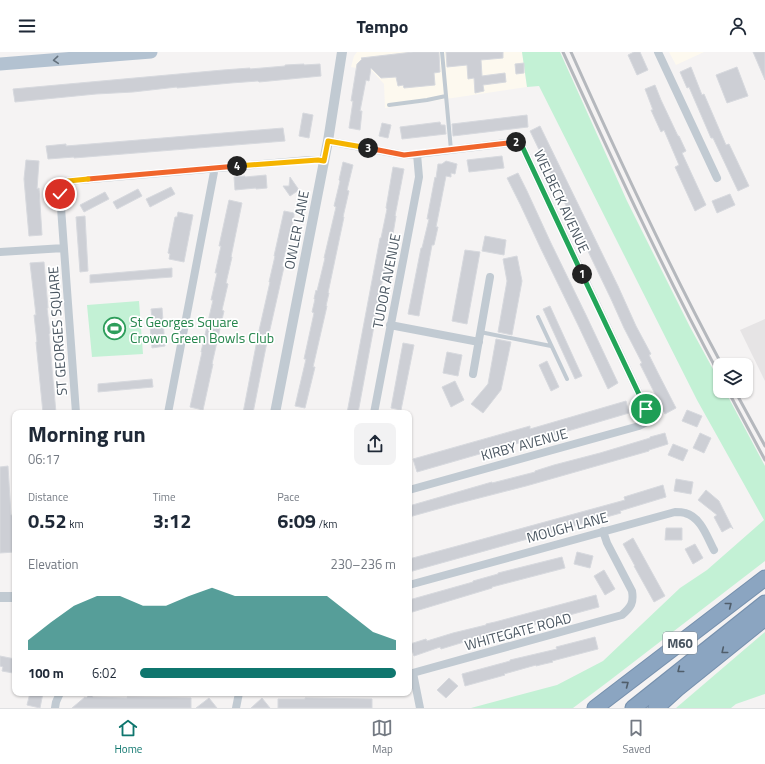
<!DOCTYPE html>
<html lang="en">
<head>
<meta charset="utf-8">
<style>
  body { margin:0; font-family:"Titillium Web",sans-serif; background:#f2f2f3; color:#1f2937; height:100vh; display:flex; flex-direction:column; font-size:15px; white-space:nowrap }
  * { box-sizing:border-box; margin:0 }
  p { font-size:13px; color:#747a83 }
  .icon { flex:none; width:22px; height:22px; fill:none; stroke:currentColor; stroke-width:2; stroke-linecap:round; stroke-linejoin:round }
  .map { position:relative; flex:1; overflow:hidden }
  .sheet { position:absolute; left:12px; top:358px; width:400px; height:286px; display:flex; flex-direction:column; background:#fff; border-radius:8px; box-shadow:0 1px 3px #0004 }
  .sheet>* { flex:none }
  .fabs { position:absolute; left:713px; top:306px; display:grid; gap:8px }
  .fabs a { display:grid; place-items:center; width:40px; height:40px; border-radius:8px; background:#fff; box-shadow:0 1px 3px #0004; font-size:20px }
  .pin { position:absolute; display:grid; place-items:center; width:34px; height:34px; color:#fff; margin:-17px; border:2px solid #fff; border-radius:50%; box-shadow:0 1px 4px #0007 }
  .km { position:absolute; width:20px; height:20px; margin:-10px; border-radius:50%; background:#222; color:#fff; font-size:11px; line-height:20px; text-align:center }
  .round { display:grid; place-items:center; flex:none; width:42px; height:42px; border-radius:8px; background:#f2f2f3 }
  .summary { display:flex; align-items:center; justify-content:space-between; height:68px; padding:0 16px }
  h1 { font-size:22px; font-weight:700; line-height:30px }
  .stats { display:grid; grid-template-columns:repeat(3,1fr); gap:6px; height:68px; padding:4px 16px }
  .stats div { display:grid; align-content:center }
  .stats b { font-size:20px; font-weight:700 }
  .stats small { font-size:11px; font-weight:400 }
  .stats p { font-size:11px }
  .chart { height:112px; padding:8px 16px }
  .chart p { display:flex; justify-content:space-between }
  .chart svg { width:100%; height:72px; margin-top:4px; fill:#0f766e; opacity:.7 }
  ul { padding:0 16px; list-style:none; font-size:13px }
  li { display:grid; grid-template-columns:64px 48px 1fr; align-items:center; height:30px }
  li i { height:10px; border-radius:5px; background:#0f766e }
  header { display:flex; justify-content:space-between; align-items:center; height:52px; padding:0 16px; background:#fff; font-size:18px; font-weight:700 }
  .dock { display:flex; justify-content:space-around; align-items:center; height:56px; border-top:1px solid #e0e1e3; background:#fff; font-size:11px; color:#747a83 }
  .dock a { display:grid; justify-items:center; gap:2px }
  .dock .current { color:#0f766e }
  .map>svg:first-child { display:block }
</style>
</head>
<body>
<header><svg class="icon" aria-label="menu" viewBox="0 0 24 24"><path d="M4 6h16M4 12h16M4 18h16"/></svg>Tempo<svg class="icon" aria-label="person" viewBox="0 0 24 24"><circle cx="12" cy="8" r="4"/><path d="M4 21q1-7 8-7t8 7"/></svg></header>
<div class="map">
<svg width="765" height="656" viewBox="0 0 765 656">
  <rect width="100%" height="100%" fill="#f5f3f3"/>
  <!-- commercial -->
  <path fill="#fdf9ef" d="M357 0H522L527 35 385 56 384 32 372 19 351 15 354 4Z
    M669 0H704L676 13Z"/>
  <!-- education -->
  <path fill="#e6e4e5" d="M765 267V329L740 278Z"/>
  <!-- green -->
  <path fill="#c3f1d5" d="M522 0H560L627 149 690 275 720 330V339H725L765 414V509L609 629 573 656H471L557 633 603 609 680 536 707 518 764 468 697 348 539 34 527 35Z
    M139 249 143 302 92 305 87 253Z
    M765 580V642L736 652 731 656H676Z"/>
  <!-- building -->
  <path fill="#cdcfd5" stroke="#d7d9de" d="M413 0H439L440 20 434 21 435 33 404 36 403 33 398 34 396 25 381 26 371 16 369 29 366 28 360 59H362L360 78 349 76 353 49H351L357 12 362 7 361 6Z
    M446 0H503V6L481 8 482 24 505 21 506 30 483 33 484 39 475 41 474 26 468 27 467 13 447 15Z
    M634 0H640L648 18 637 23 628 3Z
    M753 0H765V28Z
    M524 11V21L516 22 515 12Z
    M304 12V13L320 12 321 24 259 30 258 29 231 31 177 36V35L133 40 96 42 15 50 13 37 223 18 250 16V17L285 14V13Z
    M691 15 702 43 704 42 726 93 729 92 749 134 738 139 713 86H711L689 35 687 36 680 20Z
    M737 15 748 44 727 51 716 23Z
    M655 33 661 48 678 84H679L686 99 682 101 706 153 695 159 675 115 679 113 664 78 661 80 651 58H653L645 37Z
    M303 61 313 63 309 86 299 84Z
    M527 63 528 75 453 84 452 72Z
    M440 70 441 73H445L446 82 402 87 400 75Z
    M382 71 391 73 388 86 379 84Z
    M540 74 618 234 636 274 651 302 649 303 658 321 676 356 665 362 640 312 642 311 624 276 611 247 530 79Z
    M283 76 285 89 74 106V105L48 107 46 94 66 92V94Z
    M502 104 504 116 469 120 467 108Z
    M26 108 39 109 37 137 39 136 42 183 29 184 24 127Z
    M446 109 457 112 455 122 451 121V125L446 124 436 175H438L434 193H432L419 264 408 262 421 196H422L429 167H427L435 125 436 126 438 112H442Z
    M343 110 353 113 347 138 349 139 343 165H344L328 241H329L326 254H327L313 315H315L305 356 295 354 306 307H304L314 261 312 260 315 247H314L316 238 317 239 325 206H324L336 155 334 154 340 129 339 128Z
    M393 115 404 117 395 164H396L393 182H391L358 361H347L380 186H381L387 157 386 156Z
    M518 121 527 139 550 189 586 263 618 331 608 337 579 275 541 197 521 154 507 126Z
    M266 123 267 136 256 137V136L235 138 234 125 245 124V125Z
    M290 125 299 138 290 144 283 134H289Z
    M171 135 175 142 150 155 146 147Z
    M138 137 142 144 117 157 113 150Z
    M105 140 109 147 84 160 80 153Z
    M730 142 735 153 717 161 712 149Z
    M229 148 242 151 231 205H232L226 231 228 232 222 258 224 259 212 312H213L203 358 190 355 202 300H201L213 248H211L217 221H215L221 194H219Z
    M284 159 294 161V165L282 214 284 215 278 242 266 295 253 361H243L258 283 270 230H269L275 204H274Z
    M178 160 193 163 184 210 169 207 170 202 168 201 175 165H177Z
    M85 164 88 219 80 220 76 165Z
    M485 184 506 188 504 203 482 199Z
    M465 198 480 200 467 272 452 269Z
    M517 204 522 229 512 283 498 280 507 229 503 207Z
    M44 210 48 256H47L50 281 49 282 56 361H43L36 290H37L34 263H36L30 211Z
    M172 216V225L90 231V223Z
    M550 254 582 324 575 327 543 257Z
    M162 256 165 294 152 296 150 274H153L151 257Z
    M496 287 511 290 501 338 483 361 471 352 488 332Z
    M403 291 414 293 401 358 391 356Z
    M447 300 462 303 458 324 443 321Z
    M547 309 559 335 551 339 539 313Z
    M152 327 153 335 98 340V332Z
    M455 329 464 348 451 355 442 335Z
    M626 349 629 361 544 386 537 388 536 387 511 393 417 420 413 407 530 374V377Z
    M687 358 702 364 697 375 682 369Z
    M665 381 668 392 649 398V399L526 434 456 452 409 465V454L492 430V431L535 420V419L554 413 600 401 650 386V385Z
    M700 381 711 386 704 401 693 396Z
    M673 392 688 398 683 409 668 403Z
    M8 414 11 463H15V500L0 501V415Z
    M676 427 693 430 691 442 674 439Z
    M663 433 666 445 620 459 621 461 409 520V507L461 493 625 448 624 445Z
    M706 438 719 449 733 477 731 475 722 480 714 465 717 463 698 448Z
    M666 476H682V488H665Z
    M633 486 665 544 654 550 634 514H635L623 492Z
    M695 492 703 506 693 512 685 497Z
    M577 500 593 504 590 516 574 512Z
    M562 505 565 516 492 535V536L409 561V548L473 530V529L498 522V521Z
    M604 518 615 537 605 543 594 524Z
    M596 543 599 555 481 587 464 591V590L441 597 440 595 414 604 410 592 426 587 427 589 453 581 486 573V572L495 570Z
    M595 585 598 597 552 609 553 610 544 612 536 614V613L504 622 505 623 465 634 462 622 510 609V608L557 597 556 595Z
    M0 604 15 607 13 621 2 619 3 615 0 614Z
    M449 626 458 634 446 646 437 638Z
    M30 641H43L40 656 27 653Z
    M90 642 93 645 127 646V645L191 646V656H72L85 645 86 646Z
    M209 646 217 656H196Z
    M262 646 270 656H251Z
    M305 646 372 647V656H278V647H305Z"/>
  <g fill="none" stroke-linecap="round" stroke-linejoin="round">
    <defs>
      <path id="motorway" d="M595 656 765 526
        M633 656 765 551
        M656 656 677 637 765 566"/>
    </defs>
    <!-- motorway casing -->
    <use href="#motorway" stroke="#7690ad" stroke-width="17"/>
    <!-- service -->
    <path stroke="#c1cad2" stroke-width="4" d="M442 0 451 98
      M389 53 427 48 446 44
      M538 265 567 327
      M480 280 551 294"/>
    <!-- minor -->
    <path stroke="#c1cad2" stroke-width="8" d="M658 0 717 126
      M328 89 404 103 417 102 515 90 519 91 522 94 646 357 650 367 645 371 639 374 409 438
      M0 200 64 196
      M390 273 479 290
      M473 322 490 225
      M76 361 60 142 62 134 68 129 309 108H318L323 109
      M168 361 214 120 213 116
      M374 361 419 125 417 102
      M409 533 675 460C678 460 682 460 685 461 701 465 707 485 714 498
      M413 621 420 656
      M409 622 622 563C631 555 634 551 632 539L607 491 603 479
      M55 656 56 650 60 641
      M236 656 239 641"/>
    <!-- tertiary -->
    <path stroke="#c1cad2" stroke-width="10" d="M275 361 328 89 342 0
      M0 545H15"/>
    <!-- primary -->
    <path stroke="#b3c2d1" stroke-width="13" d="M0 12 151 0"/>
    <!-- motorway -->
    <use href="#motorway" stroke="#8ba5c1" stroke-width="15"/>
    <!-- rail -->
    <path stroke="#b5b8bd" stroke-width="3" d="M563 0C613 109 663 218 720 324
      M571 0C618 105 667 211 722 313
      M728 339 765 408
      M735 339 765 394"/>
  </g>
  <!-- one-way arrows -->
  <defs><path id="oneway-chevron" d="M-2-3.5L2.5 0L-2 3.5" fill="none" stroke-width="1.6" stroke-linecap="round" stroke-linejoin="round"/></defs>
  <use stroke="#64717d" href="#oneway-chevron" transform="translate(56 8) rotate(175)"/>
  <g stroke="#505e6b">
    <use href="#oneway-chevron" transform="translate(729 553) rotate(-38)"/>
    <use href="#oneway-chevron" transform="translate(724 599) rotate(141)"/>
    <use href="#oneway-chevron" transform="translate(680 618) rotate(142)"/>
    <use href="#oneway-chevron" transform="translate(626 632) rotate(-37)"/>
  </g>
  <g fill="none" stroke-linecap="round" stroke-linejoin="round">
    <defs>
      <path id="split-1" d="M582 222 646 357"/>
      <path id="split-2" d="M516 90 519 91 522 94 582 222"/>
      <path id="split-3" d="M368 96 404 103 516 90"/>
      <path id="split-4" d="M237 114 318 108 324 109 328 89 368 96"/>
      <path id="split-5" d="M88 127 237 114"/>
      <path id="split-6" d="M60 142 62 134 68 129 88 127"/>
    </defs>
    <!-- split-1 casing -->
    <use href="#split-1" stroke="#fff" stroke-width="8"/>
    <!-- split-2 casing -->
    <use href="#split-2" stroke="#fff" stroke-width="8"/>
    <!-- split-3 casing -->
    <use href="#split-3" stroke="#fff" stroke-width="8"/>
    <!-- split-4 casing -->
    <use href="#split-4" stroke="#fff" stroke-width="8"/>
    <!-- split-5 casing -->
    <use href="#split-5" stroke="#fff" stroke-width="8"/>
    <!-- split-6 casing -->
    <use href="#split-6" stroke="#fff" stroke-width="8"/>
    <!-- split-1 -->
    <use href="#split-1" stroke="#22a559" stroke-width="5"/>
    <!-- split-2 -->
    <use href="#split-2" stroke="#22a559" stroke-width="5"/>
    <!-- split-3 -->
    <use href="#split-3" stroke="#f0652b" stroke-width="5"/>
    <!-- split-4 -->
    <use href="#split-4" stroke="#f5b400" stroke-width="5"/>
    <!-- split-5 -->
    <use href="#split-5" stroke="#f0652b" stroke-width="5"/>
    <!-- split-6 -->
    <use href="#split-6" stroke="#f5b400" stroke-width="5"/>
  </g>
  <!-- icons -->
  <defs>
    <symbol id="stadium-ring" viewBox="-11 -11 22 22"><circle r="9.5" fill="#fff" stroke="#2e9e5b" stroke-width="1.5"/><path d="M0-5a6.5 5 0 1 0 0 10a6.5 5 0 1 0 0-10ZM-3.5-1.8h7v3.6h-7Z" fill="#2e9e5b"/></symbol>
  </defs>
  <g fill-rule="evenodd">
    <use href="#stadium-ring" x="102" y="264" width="25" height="25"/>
  </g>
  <g text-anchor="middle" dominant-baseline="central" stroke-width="3.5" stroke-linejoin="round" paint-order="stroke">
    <!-- shield labels -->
    <rect fill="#fff" stroke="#808990" stroke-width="1" x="663" y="580" width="34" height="22" rx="3"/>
    <g font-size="13" font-weight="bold" fill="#4a5661">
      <text x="680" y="591">M60</text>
    </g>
    <!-- street labels -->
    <g font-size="14" fill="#4a5661" stroke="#fff">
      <text transform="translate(562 149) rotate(65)">WELBECK AVENUE</text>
      <text transform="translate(296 178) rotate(-79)">OWLER LANE</text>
      <text transform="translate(386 229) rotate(-79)">TUDOR AVENUE</text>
      <text transform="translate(57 279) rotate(-94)">ST GEORGES SQUARE</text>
      <text transform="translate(524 392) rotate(-15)">KIRBY AVENUE</text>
      <text transform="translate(567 475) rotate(-15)">MOUGH LANE</text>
      <text transform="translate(518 579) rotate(-15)">WHITEGATE ROAD</text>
    </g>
    <!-- leisure labels -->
    <g font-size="14" fill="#27864d" stroke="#fff" text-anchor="start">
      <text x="130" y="269">St Georges Square<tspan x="130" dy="16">Crown Green Bowls Club</tspan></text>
    </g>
  </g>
</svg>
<div class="fabs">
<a><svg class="icon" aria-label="layers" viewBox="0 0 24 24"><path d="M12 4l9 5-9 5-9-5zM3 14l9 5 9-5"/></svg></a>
</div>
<div class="pin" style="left:646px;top:357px;background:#1e9e55"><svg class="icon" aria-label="arrive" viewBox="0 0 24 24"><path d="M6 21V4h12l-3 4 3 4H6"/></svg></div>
<div class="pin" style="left:60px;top:142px;background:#d93025"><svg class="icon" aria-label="check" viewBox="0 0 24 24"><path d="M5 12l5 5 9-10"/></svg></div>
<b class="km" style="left:582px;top:222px">1</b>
<b class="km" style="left:516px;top:90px">2</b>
<b class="km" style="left:368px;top:96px">3</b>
<b class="km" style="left:237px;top:114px">4</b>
<section class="sheet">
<div class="summary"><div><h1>Morning run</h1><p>06:17</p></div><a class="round"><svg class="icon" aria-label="share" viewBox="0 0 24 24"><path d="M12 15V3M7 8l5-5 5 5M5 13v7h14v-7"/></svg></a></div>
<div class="stats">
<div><p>Distance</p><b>0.52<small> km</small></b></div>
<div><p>Time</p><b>3:12</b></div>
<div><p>Pace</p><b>6:09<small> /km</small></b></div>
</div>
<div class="chart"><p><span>Elevation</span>230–236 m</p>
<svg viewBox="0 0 160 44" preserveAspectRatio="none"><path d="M0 44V38L10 27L20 17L30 11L40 11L50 17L60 17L70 11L80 6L90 11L100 11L110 11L120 11L130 11L140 22L150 33L160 38V44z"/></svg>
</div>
<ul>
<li><b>100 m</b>6:02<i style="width:100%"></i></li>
</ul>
</section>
</div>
<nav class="dock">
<a class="current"><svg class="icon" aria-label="home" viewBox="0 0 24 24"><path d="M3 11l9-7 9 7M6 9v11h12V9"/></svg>Home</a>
<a><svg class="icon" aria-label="map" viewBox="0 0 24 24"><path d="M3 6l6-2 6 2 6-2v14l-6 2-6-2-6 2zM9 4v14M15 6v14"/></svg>Map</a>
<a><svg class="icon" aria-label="saved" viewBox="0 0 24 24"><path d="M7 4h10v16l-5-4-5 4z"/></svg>Saved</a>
</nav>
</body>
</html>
